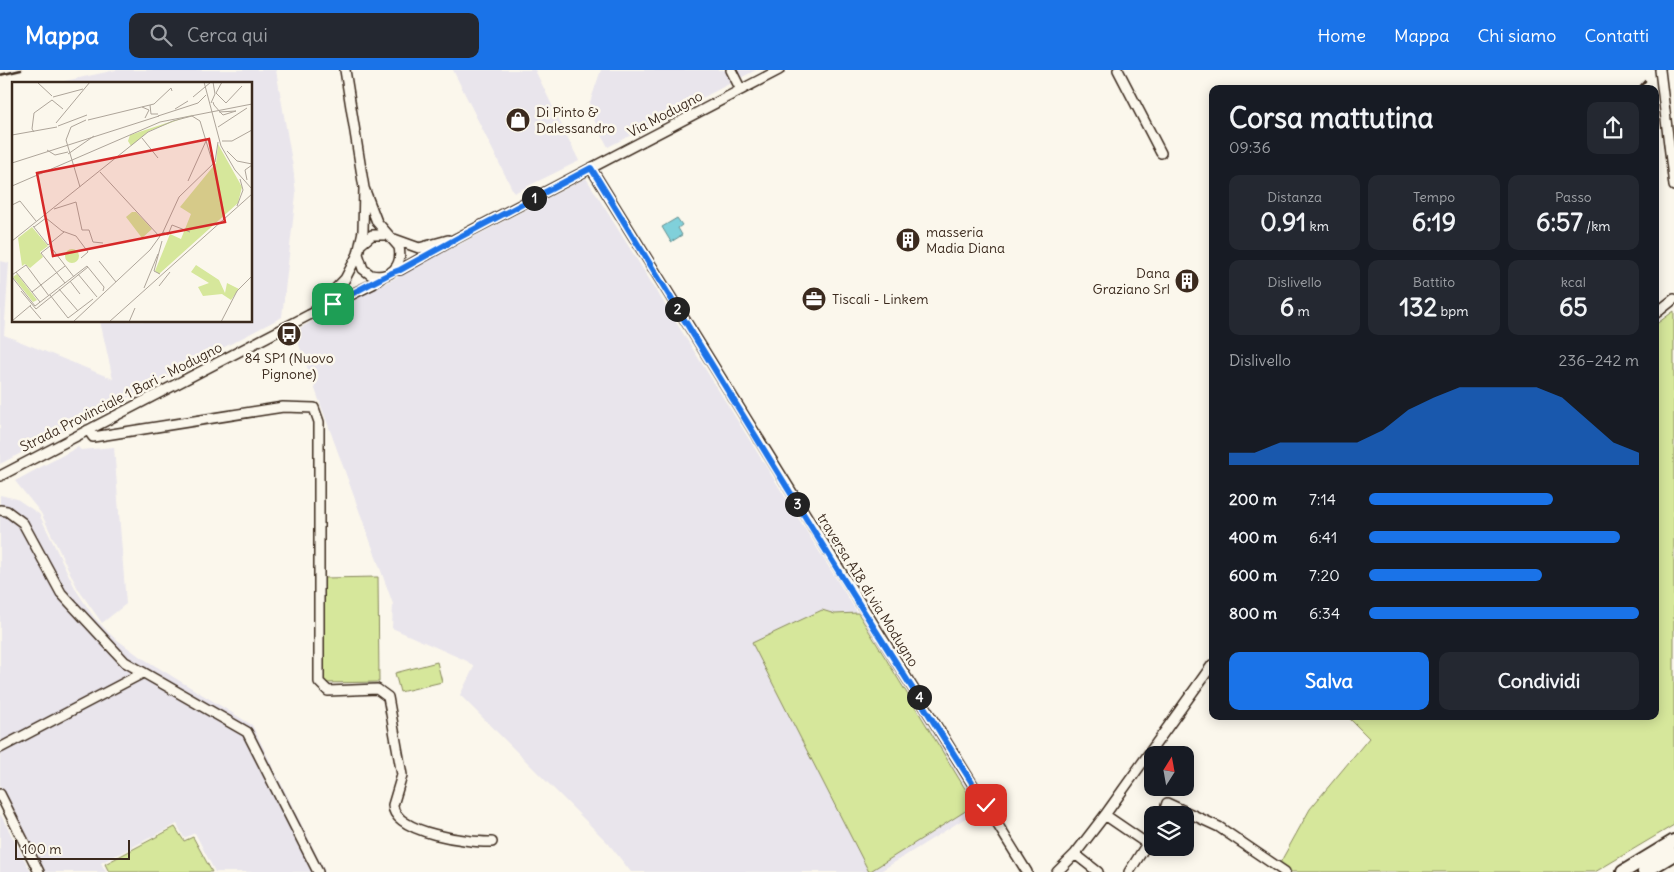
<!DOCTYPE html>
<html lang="it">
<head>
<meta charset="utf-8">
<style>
  body { margin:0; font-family:Delius,sans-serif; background:#242831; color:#f1f3f6; height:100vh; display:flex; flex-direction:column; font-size:19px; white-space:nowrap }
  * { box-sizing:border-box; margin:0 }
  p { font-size:16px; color:#9ea1a6 }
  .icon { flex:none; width:28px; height:28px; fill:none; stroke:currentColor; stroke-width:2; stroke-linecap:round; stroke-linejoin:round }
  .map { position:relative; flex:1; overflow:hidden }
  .side { position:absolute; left:1209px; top:15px; width:450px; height:635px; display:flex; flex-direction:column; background:#171b24; border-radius:10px; box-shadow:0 2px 12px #0003 }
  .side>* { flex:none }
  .needle { width:32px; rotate:11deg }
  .buttons { position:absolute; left:1144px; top:676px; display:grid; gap:10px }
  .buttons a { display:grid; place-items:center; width:50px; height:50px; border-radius:10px; background:#171b24; box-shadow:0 2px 12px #0003; font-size:25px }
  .scale { position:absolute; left:15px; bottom:12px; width:115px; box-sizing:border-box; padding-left:5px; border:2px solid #3b2a1e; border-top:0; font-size:14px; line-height:18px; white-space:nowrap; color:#3b2a1e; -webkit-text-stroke:4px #fbf7ec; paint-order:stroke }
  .pin { position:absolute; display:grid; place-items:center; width:42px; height:42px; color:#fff; margin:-21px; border-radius:10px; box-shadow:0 2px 8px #0006 }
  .km { position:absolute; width:25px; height:25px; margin:-12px; border-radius:50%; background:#222; color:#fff; font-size:14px; line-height:25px; text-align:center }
  .round { display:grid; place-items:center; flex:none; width:52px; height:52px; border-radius:10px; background:#242831 }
  .head { display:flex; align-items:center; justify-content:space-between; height:85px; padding:0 20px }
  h1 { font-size:28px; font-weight:700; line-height:38px }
  .metrics { display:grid; grid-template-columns:repeat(3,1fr); gap:8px; height:85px; padding:5px 20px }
  .metrics div { display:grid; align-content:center; border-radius:10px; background:#242831; text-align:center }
  .metrics b { font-size:25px; font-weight:700 }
  .metrics small { font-size:14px; font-weight:400 }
  .metrics p { font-size:14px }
  .chart { height:140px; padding:10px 20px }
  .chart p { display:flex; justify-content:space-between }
  .chart svg { width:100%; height:90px; margin-top:5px; fill:#1a73e8; opacity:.7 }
  .cta { display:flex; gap:10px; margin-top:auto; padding:10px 20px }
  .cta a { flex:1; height:58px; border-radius:10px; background:#1a73e8; color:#fff; font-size:20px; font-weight:700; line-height:58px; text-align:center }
  .cta a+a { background:#242831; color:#f1f3f6 }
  ul { padding:0 20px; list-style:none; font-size:16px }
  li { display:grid; grid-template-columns:80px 60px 1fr; align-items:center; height:38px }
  li i { height:12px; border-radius:6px; background:#1a73e8 }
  header { display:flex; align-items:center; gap:30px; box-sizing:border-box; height:70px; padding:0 25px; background:#1a73e8; color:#fff }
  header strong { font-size:24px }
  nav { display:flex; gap:28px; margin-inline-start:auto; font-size:18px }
  .search { width:350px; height:45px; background:#242831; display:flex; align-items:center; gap:12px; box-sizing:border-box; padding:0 18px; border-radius:10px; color:#9ea1a6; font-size:19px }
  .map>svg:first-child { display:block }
</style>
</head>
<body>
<header>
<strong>Mappa</strong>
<div class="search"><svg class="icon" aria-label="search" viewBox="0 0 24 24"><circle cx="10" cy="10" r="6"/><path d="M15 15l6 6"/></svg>Cerca qui</div>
<nav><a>Home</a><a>Mappa</a><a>Chi siamo</a><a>Contatti</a></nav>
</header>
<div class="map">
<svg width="1674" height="802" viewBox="0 0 1674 802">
  <rect width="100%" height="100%" fill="#fbf7ec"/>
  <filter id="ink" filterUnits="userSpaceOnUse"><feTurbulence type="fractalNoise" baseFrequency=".02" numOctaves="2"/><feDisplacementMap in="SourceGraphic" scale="10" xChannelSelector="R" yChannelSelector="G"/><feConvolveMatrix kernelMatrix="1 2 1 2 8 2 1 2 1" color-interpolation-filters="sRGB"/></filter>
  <g filter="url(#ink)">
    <!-- built -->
    <path fill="#e9e5ec" d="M116 0H276L293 97 296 124 282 247 0 394V191L9 193 4 265 113 309 100 251H251V14H63L65 11Z
      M453 0H535L579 91 514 123Z
      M601 0H756L608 77 588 38Z
      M586 108 980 739 879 802H631L608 773 460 625 474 597 467 591 392 558 393 534 294 261Z
      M78 377 81 380 114 377 126 534 102 553 78 519 41 443 15 411Z
      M0 425 17 429 39 444 76 520 93 546 112 566 139 586 252 655 325 802H215L195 763 184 768 177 754 101 793 106 802H44L0 715Z
      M0 743 5 753 31 802H0Z"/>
    <!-- green -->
    <path fill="#d6e79b" stroke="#88885c" d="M1674 241V755L1595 802H1275L1310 739 1369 668 1347 646H1655V255Z
      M378 507 379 612 324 613V508Z
      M822 540 835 544 858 543 975 735 869 802 752 573Z
      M437 592 442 612 400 622 395 603Z
      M175 757 184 771 193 767 212 802H109L105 794Z"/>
    <!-- water -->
    <path fill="#80d0da" stroke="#648e8f" d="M677 148 682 155 678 158 682 165 671 172 662 157Z"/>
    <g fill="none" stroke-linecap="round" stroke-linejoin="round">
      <defs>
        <path id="minor" d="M345 0 364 118 377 152 399 177C403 197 390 209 371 205L363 199 358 184 363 161 364 118
          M731 0 741 20
          M1118 0 1161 83
          M1660 0 1674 116
          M591 98 1027 802
          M394 169 419 178 448 170
          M360 175 372 165H388
          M395 199 400 200 457 168 779 0
          M316 239 345 209 358 184
          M1655 244 1674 229
          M88 360 93 367 283 337 314 338 319 352V612L328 621 377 619 388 627 402 705 393 735C393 763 471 773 492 772
          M0 406 309 245 373 214 383 206
          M0 440 7 441 23 453 61 523 125 592 247 662 318 802
          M0 678 143 603
          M0 724 39 802
          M1105 745 1146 773
          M1163 745 1167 733 1219 757 1285 802
          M1075 784 1098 802
          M1057 802 1075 784 1105 745 1212 595
          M1129 802 1152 766"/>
        <path id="highway" d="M1623 802 1674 771
          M1644 802 1674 784"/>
      </defs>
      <!-- minor casing -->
      <use href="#minor" stroke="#3b2a1e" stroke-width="12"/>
      <!-- highway casing -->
      <use href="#highway" stroke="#3b2a1e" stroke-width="16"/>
      <!-- minor -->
      <use href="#minor" stroke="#fbf7ec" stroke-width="9"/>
      <!-- highway -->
      <use href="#highway" stroke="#fbf7ec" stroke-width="12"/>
      <!-- rail -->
      <path stroke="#3b2a1e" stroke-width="2.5" d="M0 5 21 0
        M1638 19 1645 11"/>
    </g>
  </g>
  <g fill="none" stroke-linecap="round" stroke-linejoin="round" filter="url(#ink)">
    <defs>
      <path id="route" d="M333 234C343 229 395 199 400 200L458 168 591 98 844 510 986 735"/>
    </defs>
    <!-- route casing -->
    <use href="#route" stroke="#fff" stroke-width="10"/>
    <!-- route -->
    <use href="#route" stroke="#1a73e8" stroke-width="6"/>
  </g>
  <!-- icons -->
  <defs>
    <symbol id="shop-disc" viewBox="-11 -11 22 22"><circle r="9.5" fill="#3b2a1e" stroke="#fbf7ec"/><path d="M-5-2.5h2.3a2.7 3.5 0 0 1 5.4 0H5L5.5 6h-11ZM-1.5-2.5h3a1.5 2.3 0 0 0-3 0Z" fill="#fff"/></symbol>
    <symbol id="building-disc" viewBox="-11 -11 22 22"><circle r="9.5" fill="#3b2a1e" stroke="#fbf7ec"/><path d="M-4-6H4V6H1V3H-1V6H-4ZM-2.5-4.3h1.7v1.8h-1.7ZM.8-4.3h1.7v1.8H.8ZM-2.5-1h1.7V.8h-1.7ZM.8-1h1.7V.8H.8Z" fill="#fff"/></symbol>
    <symbol id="office-disc" viewBox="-11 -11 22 22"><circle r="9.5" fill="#3b2a1e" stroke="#fbf7ec"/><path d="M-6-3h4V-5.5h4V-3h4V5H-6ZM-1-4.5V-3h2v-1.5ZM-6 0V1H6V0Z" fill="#fff"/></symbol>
    <symbol id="bus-disc" viewBox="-11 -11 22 22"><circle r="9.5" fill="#3b2a1e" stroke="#fbf7ec"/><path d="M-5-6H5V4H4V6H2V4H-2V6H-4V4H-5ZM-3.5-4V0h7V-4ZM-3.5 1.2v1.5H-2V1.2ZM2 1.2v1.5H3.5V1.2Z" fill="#fff"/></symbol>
  </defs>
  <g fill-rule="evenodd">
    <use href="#shop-disc" x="504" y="36" width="28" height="28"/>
    <use href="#building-disc" x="894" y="156" width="28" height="28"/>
    <use href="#building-disc" x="1173" y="197" width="28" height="28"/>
    <use href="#office-disc" x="800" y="215" width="28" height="28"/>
    <use href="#bus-disc" x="275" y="250" width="28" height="28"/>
  </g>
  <g text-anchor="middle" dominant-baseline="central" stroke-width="5" stroke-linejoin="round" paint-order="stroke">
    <!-- poi labels -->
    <g font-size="14" fill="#3b2a1e" stroke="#fbf7ec" text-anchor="start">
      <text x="536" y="42">Di Pinto &amp;<tspan x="536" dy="16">Dalessandro</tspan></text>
      <text x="926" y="162">masseria<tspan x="926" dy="16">Madia Diana</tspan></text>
      <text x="1170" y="203" text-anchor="end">Dana<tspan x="1170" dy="16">Graziano Srl</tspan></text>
      <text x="832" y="229">Tiscali - Linkem</text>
      <text x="289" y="288" text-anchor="middle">84 SP1 (Nuovo<tspan x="289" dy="16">Pignone)</tspan></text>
    </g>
    <!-- street labels -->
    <g font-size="14" fill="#3b2a1e" stroke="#fbf7ec">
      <text transform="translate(665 44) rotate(-28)">Via Modugno</text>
      <text transform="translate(121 327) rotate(-27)">Strada Provinciale 1 Bari - Modugno</text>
      <text transform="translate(868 520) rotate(58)">traversa AI8 di via Modugno</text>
    </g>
  </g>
  <!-- overview -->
  <g transform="translate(12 12)">
    <rect width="240" height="240" fill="#fbf7ec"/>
    <path d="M182 32 137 49 119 64 116 59 118 53ZM206 62 230 105 226 121 147 192 143 189 158 152 169 157 179 132 168 125 204 81ZM120 130H124L140 147 130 156 114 135ZM20 145 36 164 28 170 31 175 18 186 13 182 10 184 6 156ZM53 174a7 7 0 1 1 14 0a7 7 0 1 1-14 0ZM184 183 207 198 213 211 215 201 227 207 219 218 210 212 191 214 186 205 197 201 179 190ZM5 192 25 218 21 220 1 195Z" fill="#d6e79b"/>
    <path fill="none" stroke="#aea59a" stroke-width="1" d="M25 0 40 14M192 0 209 64 223 88 240 107M210 0 204 11 214 21 230 4M41 15 71 7M181 15 199 0M201 20 202 23 209 31 211 33 224 29 207 30M199 21 203 12 201 0M138 23 139 32H146M130 25 137 28 133 36M163 27 176 19M146 34 186 21 194 13M76 38 142 22 159 6 160 9M44 41 78 0M46 44 75 33M206 45 235 26M22 50 20 47 22 31 40 18 51 27M0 53 45 45M130 56 146 76M210 59H220L240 48M35 68 43 73 56 70M215 69 225 79 240 82M56 72 82 54M0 81 147 34M88 90 148 155M235 98 233 88 240 83M176 99 194 59M0 104 148 40 240 22M68 105 54 58 59 45 74 38M0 123 8 119 24 139M225 124 231 108 228 97M42 127 64 120 70 148H77L81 160 91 161M21 144 36 163 52 150M22 145 34 136 50 149 64 154 76 170 69 176M151 150 156 153 160 143 178 150M0 159 136 50 161 39 180 34 188 39 201 82M87 179 104 200M4 190 28 220M66 192 85 215M148 192 142 189 150 159M0 193 14 183 37 214M0 195 23 224 75 184 92 205 91 209M58 199 68 212M53 201 29 171 38 164 62 195M147 204 158 190M132 206 146 172M47 207 66 229M9 209 24 227 76 185M20 210 53 184M38 213 56 236 81 217M18 224 29 237M0 239 19 223M61 240 138 168 151 150 167 115 203 80 206 60M97 240 240 112M117 240 123 226M209 240 225 209 240 194"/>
    <path fill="#d62828" fill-opacity="0.15" stroke="#d62828" stroke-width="2.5" d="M197 57 213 140 41 174 25 91Z"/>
    <rect width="240" height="240" fill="none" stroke="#3b2a1e" stroke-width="2.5"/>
  </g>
</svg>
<div class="buttons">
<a><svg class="needle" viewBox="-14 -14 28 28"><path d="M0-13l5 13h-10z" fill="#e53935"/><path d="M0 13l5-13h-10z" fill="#9ea1a6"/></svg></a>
<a><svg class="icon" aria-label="layers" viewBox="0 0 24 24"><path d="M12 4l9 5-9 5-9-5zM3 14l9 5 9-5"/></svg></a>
</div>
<div class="scale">100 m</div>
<div class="pin" style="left:333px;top:234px;background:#1e9e55"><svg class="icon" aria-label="arrive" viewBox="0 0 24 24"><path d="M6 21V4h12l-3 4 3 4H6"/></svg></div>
<div class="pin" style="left:986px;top:735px;background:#d93025"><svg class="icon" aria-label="check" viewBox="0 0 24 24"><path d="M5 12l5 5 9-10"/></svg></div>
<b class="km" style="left:534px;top:128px">1</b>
<b class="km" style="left:677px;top:239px">2</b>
<b class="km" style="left:797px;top:434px">3</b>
<b class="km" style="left:919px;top:627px">4</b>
<section class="side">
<div class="head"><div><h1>Corsa mattutina</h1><p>09:36</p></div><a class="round"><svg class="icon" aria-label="share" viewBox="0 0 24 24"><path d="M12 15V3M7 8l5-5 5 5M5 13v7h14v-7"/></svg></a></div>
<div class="metrics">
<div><p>Distanza</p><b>0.91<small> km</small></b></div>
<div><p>Tempo</p><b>6:19</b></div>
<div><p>Passo</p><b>6:57<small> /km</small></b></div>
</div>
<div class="metrics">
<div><p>Dislivello</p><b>6<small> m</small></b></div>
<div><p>Battito</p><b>132<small> bpm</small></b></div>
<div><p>kcal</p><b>65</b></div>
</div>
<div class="chart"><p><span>Dislivello</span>236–242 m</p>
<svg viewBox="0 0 160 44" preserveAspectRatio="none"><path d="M0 44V38L10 38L20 33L30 33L40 33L50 33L60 27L70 17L80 11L90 6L100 6L110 6L120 6L130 11L140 22L150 33L160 38V44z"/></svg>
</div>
<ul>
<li><b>200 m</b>7:14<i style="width:68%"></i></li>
<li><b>400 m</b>6:41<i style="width:93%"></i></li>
<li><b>600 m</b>7:20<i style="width:64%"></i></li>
<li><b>800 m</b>6:34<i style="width:100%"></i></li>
</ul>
<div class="cta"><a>Salva</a><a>Condividi</a></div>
</section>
</div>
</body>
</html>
